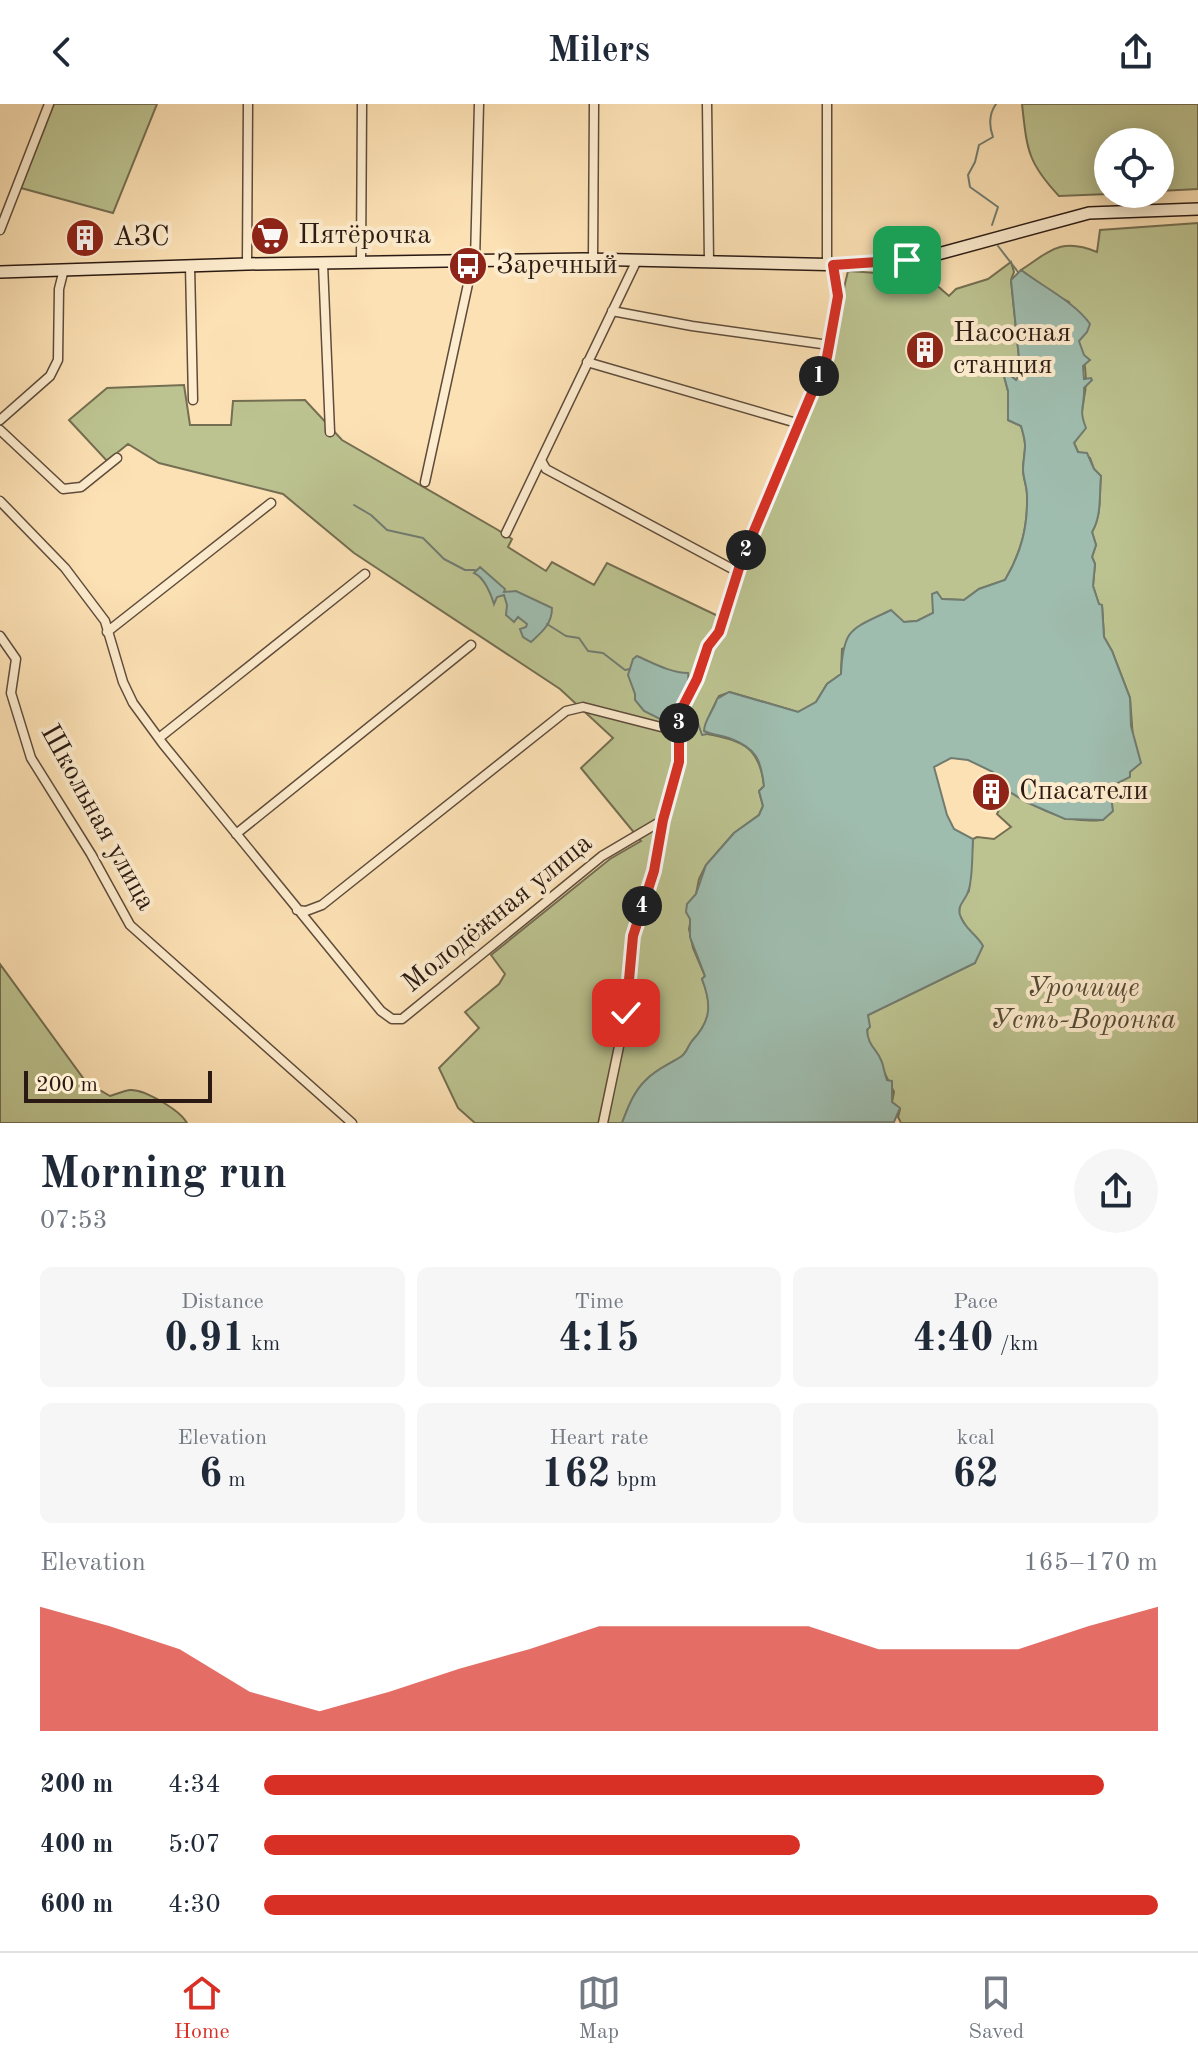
<!DOCTYPE html>
<html lang="en">
<head>
<meta charset="utf-8">
<style>
  body { margin:0; font-family:"Old Standard TT",serif; background:#f6f6f7; color:#1f2937; height:100vh; display:flex; flex-direction:column; font-size:30px; white-space:nowrap }
  * { box-sizing:border-box; margin:0 }
  p { font-size:26px; color:#747a83 }
  .icon { flex:none; width:44px; height:44px; fill:none; stroke:currentColor; stroke-width:2; stroke-linecap:round; stroke-linejoin:round }
  .map { position:relative; height:1019px; overflow:hidden }
  .side { display:flex; flex-direction:column; background:#fff; flex:1 }
  .side>* { flex:none }
  .controls { position:absolute; left:1094px; top:24px; display:grid; gap:16px }
  .controls a { display:grid; place-items:center; width:80px; height:80px; border-radius:50%; background:#fff; box-shadow:0 4px 20px #0003; font-size:40px }
  .scale { position:absolute; left:24px; bottom:20px; width:188px; box-sizing:border-box; padding-left:8px; border:4px solid #2b1a13; border-top:0; font-size:22px; line-height:28px; white-space:nowrap; color:#2b1a13; -webkit-text-stroke:6px #fdecce; paint-order:stroke }
  .pin { position:absolute; display:grid; place-items:center; width:68px; height:68px; color:#fff; margin:-34px; border-radius:16px; box-shadow:0 4px 12px #0006 }
  .km { position:absolute; width:40px; height:40px; margin:-20px; border-radius:50%; background:#222; color:#fff; font-size:22px; line-height:40px; text-align:center }
  .round { display:grid; place-items:center; flex:none; width:84px; height:84px; border-radius:42px; background:#f6f6f7 }
  .headline { display:flex; align-items:center; justify-content:space-between; height:136px; padding:0 40px }
  h1 { font-size:44px; font-weight:600; line-height:60px }
  .stats { display:grid; grid-template-columns:repeat(3,1fr); gap:12px; height:136px; padding:8px 40px }
  .stats div { display:grid; align-content:center; border-radius:12px; background:#f6f6f7; text-align:center }
  .stats b { font-size:40px; font-weight:600 }
  .stats small { font-size:22px; font-weight:400 }
  .stats p { font-size:22px }
  .chart { height:224px; padding:16px 40px }
  .chart p { display:flex; justify-content:space-between }
  .chart svg { width:100%; height:144px; margin-top:8px; fill:#d93025; opacity:.7 }
  ul { padding:0 40px; list-style:none; font-size:26px }
  li { display:grid; grid-template-columns:128px 96px 1fr; align-items:center; height:60px }
  li i { height:20px; border-radius:10px; background:#d93025 }
  header { display:flex; justify-content:space-between; align-items:center; height:104px; padding:0 40px; background:#fff; font-size:36px; font-weight:600 }
  .tabs { display:flex; justify-content:space-around; align-items:center; height:112px; border-top:2px solid #e0e1e3; background:#fff; font-size:22px; color:#747a83 }
  .tabs a { display:grid; justify-items:center; gap:4px }
  .tabs .active { color:#d93025 }
  .map>svg:first-child { display:block }
</style>
</head>
<body>
<header><svg class="icon" aria-label="back" viewBox="0 0 24 24"><path d="M15 5l-7 7 7 7"/></svg>Milers<svg class="icon" aria-label="share" viewBox="0 0 24 24"><path d="M12 15V3M7 8l5-5 5 5M5 13v7h14v-7"/></svg></header>
<div class="map">
<svg width="1198" height="1019" viewBox="0 0 1198 1019">
  <rect width="100%" height="100%" fill="#fce1b4"/>
  <filter id="stains"><feTurbulence type="fractalNoise" baseFrequency=".0025" numOctaves="4"/><feColorMatrix values="0 0 0 0 .2 0 0 0 0 .09 0 0 0 0 .02 0 0 0 .5 -.17"/></filter>
  <radialGradient id="worn" r=".72"><stop offset=".6" stop-color="#630" stop-opacity="0"/><stop offset="1" stop-color="#630" stop-opacity=".3"/></radialGradient>
  <!-- green -->
  <path fill="#bcc390" stroke="#746e52" stroke-width="2" d="M54 0H157L113 109 21 84Z
    M1022 0H1198V85L1160 87V38H1108V90L1059 92C1027 58 1027 45 1022 0Z
    M1198 119V1019H901L898 1013 900 1005 892 998 894 988 867 934 868 911 975 859 969 828 959 810 960 799 969 787 973 735 977 733 994 735 1011 723 997 710 1004 695 1005 685C1037 704 1064 720 1102 716L1114 681 1135 662 1130 594 1112 547 1104 533 1102 501H1099L1093 482 1095 460 1092 453 1096 441 1092 428C1102 411 1099 391 1101 372L1094 365 1090 354 1078 348 1074 339 1085 324C1080 309 1082 309 1084 294 1088 277 1085 252 1078 237L1081 231 1069 198 1055 191 1021 166C1050 147 1061 133 1097 148L1100 126Z
    M1011 158 1014 168 1011 176 1019 254 1017 262 1021 269 1016 276 1006 268 1004 272 1008 287V316L1021 322C1028 345 1024 344 1023 365 1023 374 1027 382 1027 391 1028 423 1021 449 1005 476L979 485 964 496 942 495 933 509 917 517 904 518 842 545 841 570 827 580 816 598 798 608 730 588 719 592 710 610 707 630C743 636 760 644 764 682L759 687 763 702 759 711 734 729 706 761 699 775 689 825 693 844 705 872 702 875C713 901 711 917 692 937 688 942 687 948 682 952 670 960 656 965 646 976 634 987 628 1004 622 1019H475L458 1004 439 964 479 924 465 908 499 880 505 870 491 851 610 755 641 737 581 664 613 634 560 585 354 449 283 390 159 359 128 340 107 357 69 316 107 284 184 281 190 321H231L233 297 305 296 342 336 498 426 512 435 508 443 546 467 552 458 594 481 607 459 718 512 732 470 739 472 805 323 825 265 848 167 892 170 934 179 949 192 956 185 988 175Z
    M0 860 86 978 110 992C116 990 124 987 130 986 144 985 180 1006 187 1019H0Z"/>
  <!-- water -->
  <path fill="#9fbdaf" stroke="#717c71" stroke-width="2" d="M1021 166C1042 182 1076 199 1090 220L1087 228 1079 237 1084 251 1090 256 1083 262 1084 275 1091 274 1092 276 1084 284C1085 303 1078 304 1086 324L1074 339 1078 348 1087 349 1094 365 1101 372C1099 391 1102 411 1092 428L1096 441 1092 453 1095 460 1093 482 1099 500 1102 501 1104 533 1112 547 1130 594 1131 622 1141 659 1130 668V673L1114 681 1111 692 1113 707 1103 716 1065 715 1026 698 1005 685 993 668 968 656 951 654 934 663 947 711 954 725 973 735C972 749 973 776 968 788 965 797 957 801 960 811 964 825 977 830 983 842L975 859 868 911 870 923 867 926C868 942 876 944 881 956 884 962 884 969 887 976L892 977V998L900 1004 894 1018 622 1019C628 1003 634 987 646 976 656 965 670 960 682 952 687 948 688 942 692 937 711 917 712 901 702 875L705 872 690 833V815L686 808 687 800 696 790 706 761 734 729 759 711 763 702 759 687 764 682C761 655 756 644 729 634 721 631 712 631 704 627 704 616 714 606 717 595L729 588 798 608 816 598 827 580 841 570C843 523 852 525 891 506L904 518 917 517 933 509 932 490 937 488 942 495 964 496 979 485 1005 476C1021 449 1028 423 1027 391 1027 382 1023 374 1023 365 1024 344 1028 345 1021 322L1008 316V287L1004 272 1006 268 1016 276 1021 269 1017 262 1019 254 1011 176Z
    M480 463 505 485 504 488 516 487 552 504C552 520 542 528 531 538L523 533 520 525 526 523 527 520 518 513 514 518 506 511 507 501 504 491 497 493 494 500C491 490 484 473 474 469Z
    M637 552C653 559 671 569 688 569 691 587 675 609 660 615L644 607 635 596V590L628 571 633 555Z"/>
  <g fill="none" stroke-linecap="round" stroke-linejoin="round">
    <!-- stream -->
    <path stroke="#717c71" stroke-width="2" d="M992 121 998 103 970 83 968 71 975 58 979 41 993 33C989 22 989 10 996 0
      M998 142 1018 168
      M354 401 371 411 387 426 423 434 444 455 465 466H475
      M547 520 566 532 579 534 588 547 603 549 625 566 630 565
      M682 611 698 619 702 631 707 630"/>
    <defs>
      <path id="street" d="M707 0 709 158
        M827 0V161
        M0 126 49 0
        M593 155 594 0
        M475 157 479 0
        M361 159 362 0
        M247 160 248 0
        M323 160 330 328
        M190 162 193 296
        M612 207 692 222 829 241
        M587 258 800 320
        M0 316 50 272 58 256 59 185 64 165
        M0 326 63 385 81 383 117 354
        M542 358 546 365 738 468
        M425 378 473 157
        M0 397 65 464 105 517 123 578 133 599 163 640 381 907 392 915H402L602 752 663 716 679 658V610L697 575 708 542 719 528 741 458 827 253 838 192 833 161
        M506 429 637 156
        M107 528 271 399
        M0 532 16 555 11 589 31 654 91 750 130 821 352 1019
        M159 634 365 470
        M236 730 471 541
        M297 806 306 807 322 801 566 607 583 603 661 623 671 619 679 610
        M603 1019 626 909 633 832 654 767 663 716"/>
      <path id="secondary" d="M0 168 247 160 584 155 849 161 938 150 1089 109 1198 105"/>
    </defs>
    <!-- street casing -->
    <use href="#street" stroke="#5f4c3b" stroke-width="11"/>
    <!-- secondary casing -->
    <use href="#secondary" stroke="#2b1a13" stroke-width="14"/>
    <!-- street -->
    <use href="#street" stroke="#fdecce" stroke-width="8"/>
    <!-- secondary -->
    <use href="#secondary" stroke="#fdecce" stroke-width="11"/>
  </g>
  <g fill="none" stroke-linecap="round" stroke-linejoin="round">
    <defs>
      <path id="route" d="M626 909 633 832 654 767 663 716 679 658V610L697 575 708 542 719 528 741 458 827 253 838 192 833 161 907 156"/>
    </defs>
    <!-- route casing -->
    <use href="#route" stroke="#fff" stroke-width="16"/>
    <!-- route -->
    <use href="#route" stroke="#d93025" stroke-width="10"/>
  </g>
  <!-- icons -->
  <defs>
    <symbol id="supermarket-disc" viewBox="-11 -11 22 22"><circle r="9.5" fill="#8f2418" stroke="#fdecce"/><path d="M-6-5.5h2.5l.6 2H6L4.5 2H-2.5L-4.4-4H-6ZM-1.5 3.2a1.3 1.3 0 1 0 .1 0ZM3 3.2a1.3 1.3 0 1 0 .1 0Z" fill="#fff"/></symbol>
    <symbol id="building-disc" viewBox="-11 -11 22 22"><circle r="9.5" fill="#8f2418" stroke="#fdecce"/><path d="M-4-6H4V6H1V3H-1V6H-4ZM-2.5-4.3h1.7v1.8h-1.7ZM.8-4.3h1.7v1.8H.8ZM-2.5-1h1.7V.8h-1.7ZM.8-1h1.7V.8H.8Z" fill="#fff"/></symbol>
    <symbol id="bus-disc" viewBox="-11 -11 22 22"><circle r="9.5" fill="#8f2418" stroke="#fdecce"/><path d="M-5-6H5V4H4V6H2V4H-2V6H-4V4H-5ZM-3.5-4V0h7V-4ZM-3.5 1.2v1.5H-2V1.2ZM2 1.2v1.5H3.5V1.2Z" fill="#fff"/></symbol>
  </defs>
  <g fill-rule="evenodd">
    <use href="#supermarket-disc" x="248" y="110" width="44" height="44"/>
    <use href="#building-disc" x="63" y="112" width="44" height="44"/>
    <use href="#bus-disc" x="446" y="140" width="44" height="44"/>
    <use href="#building-disc" x="903" y="224" width="44" height="44"/>
    <use href="#building-disc" x="969" y="666" width="44" height="44"/>
  </g>
  <g text-anchor="middle" dominant-baseline="central" stroke-width="8" stroke-linejoin="round" paint-order="stroke">
    <!-- poi labels -->
    <g font-size="28" fill="#2b1a13" stroke="#fdecce" text-anchor="start">
      <text x="298" y="132">Пятёрочка</text>
      <text x="113" y="134">АЗС</text>
      <text x="496" y="162">Заречный</text>
      <text x="953" y="230">Насосная<tspan x="953" dy="32">станция</tspan></text>
      <text x="1019" y="688">Спасатели</text>
    </g>
    <!-- street labels -->
    <g font-size="28" fill="#2b1a13" stroke="#fdecce">
      <text transform="translate(97 714) rotate(61)">Школьная улица</text>
      <text transform="translate(498 810) rotate(-39)">Молодёжная улица</text>
    </g>
    <!-- park labels -->
    <g font-size="28" font-style="italic" fill="#564d38" stroke="#fdecce">
      <text x="1083" y="885">Урочище<tspan x="1083" dy="32">Усть-Воронка</tspan></text>
    </g>
  </g>
  <rect width="100%" height="100%" filter="url(#stains)"/>
  <rect width="100%" height="100%" fill="url(#worn)"/>
</svg>
<div class="controls">
<a><svg class="icon" aria-label="locate" viewBox="0 0 24 24"><circle cx="12" cy="12" r="6"/><path d="M12 2v4M12 18v4M2 12h4M18 12h4"/></svg></a>
</div>
<div class="scale">200 m</div>
<div class="pin" style="left:907px;top:156px;background:#1e9e55"><svg class="icon" aria-label="arrive" viewBox="0 0 24 24"><path d="M6 21V4h12l-3 4 3 4H6"/></svg></div>
<div class="pin" style="left:626px;top:909px;background:#d93025"><svg class="icon" aria-label="check" viewBox="0 0 24 24"><path d="M5 12l5 5 9-10"/></svg></div>
<b class="km" style="left:819px;top:272px">1</b>
<b class="km" style="left:746px;top:446px">2</b>
<b class="km" style="left:679px;top:619px">3</b>
<b class="km" style="left:642px;top:802px">4</b>
</div>
<section class="side">
<div class="headline"><div><h1>Morning run</h1><p>07:53</p></div><a class="round"><svg class="icon" aria-label="share" viewBox="0 0 24 24"><path d="M12 15V3M7 8l5-5 5 5M5 13v7h14v-7"/></svg></a></div>
<div class="stats">
<div><p>Distance</p><b>0.91<small> km</small></b></div>
<div><p>Time</p><b>4:15</b></div>
<div><p>Pace</p><b>4:40<small> /km</small></b></div>
</div>
<div class="stats">
<div><p>Elevation</p><b>6<small> m</small></b></div>
<div><p>Heart rate</p><b>162<small> bpm</small></b></div>
<div><p>kcal</p><b>62</b></div>
</div>
<div class="chart"><p><span>Elevation</span>165–170 m</p>
<svg viewBox="0 0 160 44" preserveAspectRatio="none"><path d="M0 44V6L10 12L20 19L30 32L40 38L50 32L60 25L70 19L80 12L90 12L100 12L110 12L120 19L130 19L140 19L150 12L160 6V44z"/></svg>
</div>
<ul>
<li><b>200 m</b>4:34<i style="width:94%"></i></li>
<li><b>400 m</b>5:07<i style="width:60%"></i></li>
<li><b>600 m</b>4:30<i style="width:100%"></i></li>
</ul>
</section>
<nav class="tabs">
<a class="active"><svg class="icon" aria-label="home" viewBox="0 0 24 24"><path d="M3 11l9-7 9 7M6 9v11h12V9"/></svg>Home</a>
<a><svg class="icon" aria-label="map" viewBox="0 0 24 24"><path d="M3 6l6-2 6 2 6-2v14l-6 2-6-2-6 2zM9 4v14M15 6v14"/></svg>Map</a>
<a><svg class="icon" aria-label="saved" viewBox="0 0 24 24"><path d="M7 4h10v16l-5-4-5 4z"/></svg>Saved</a>
</nav>
</body>
</html>
